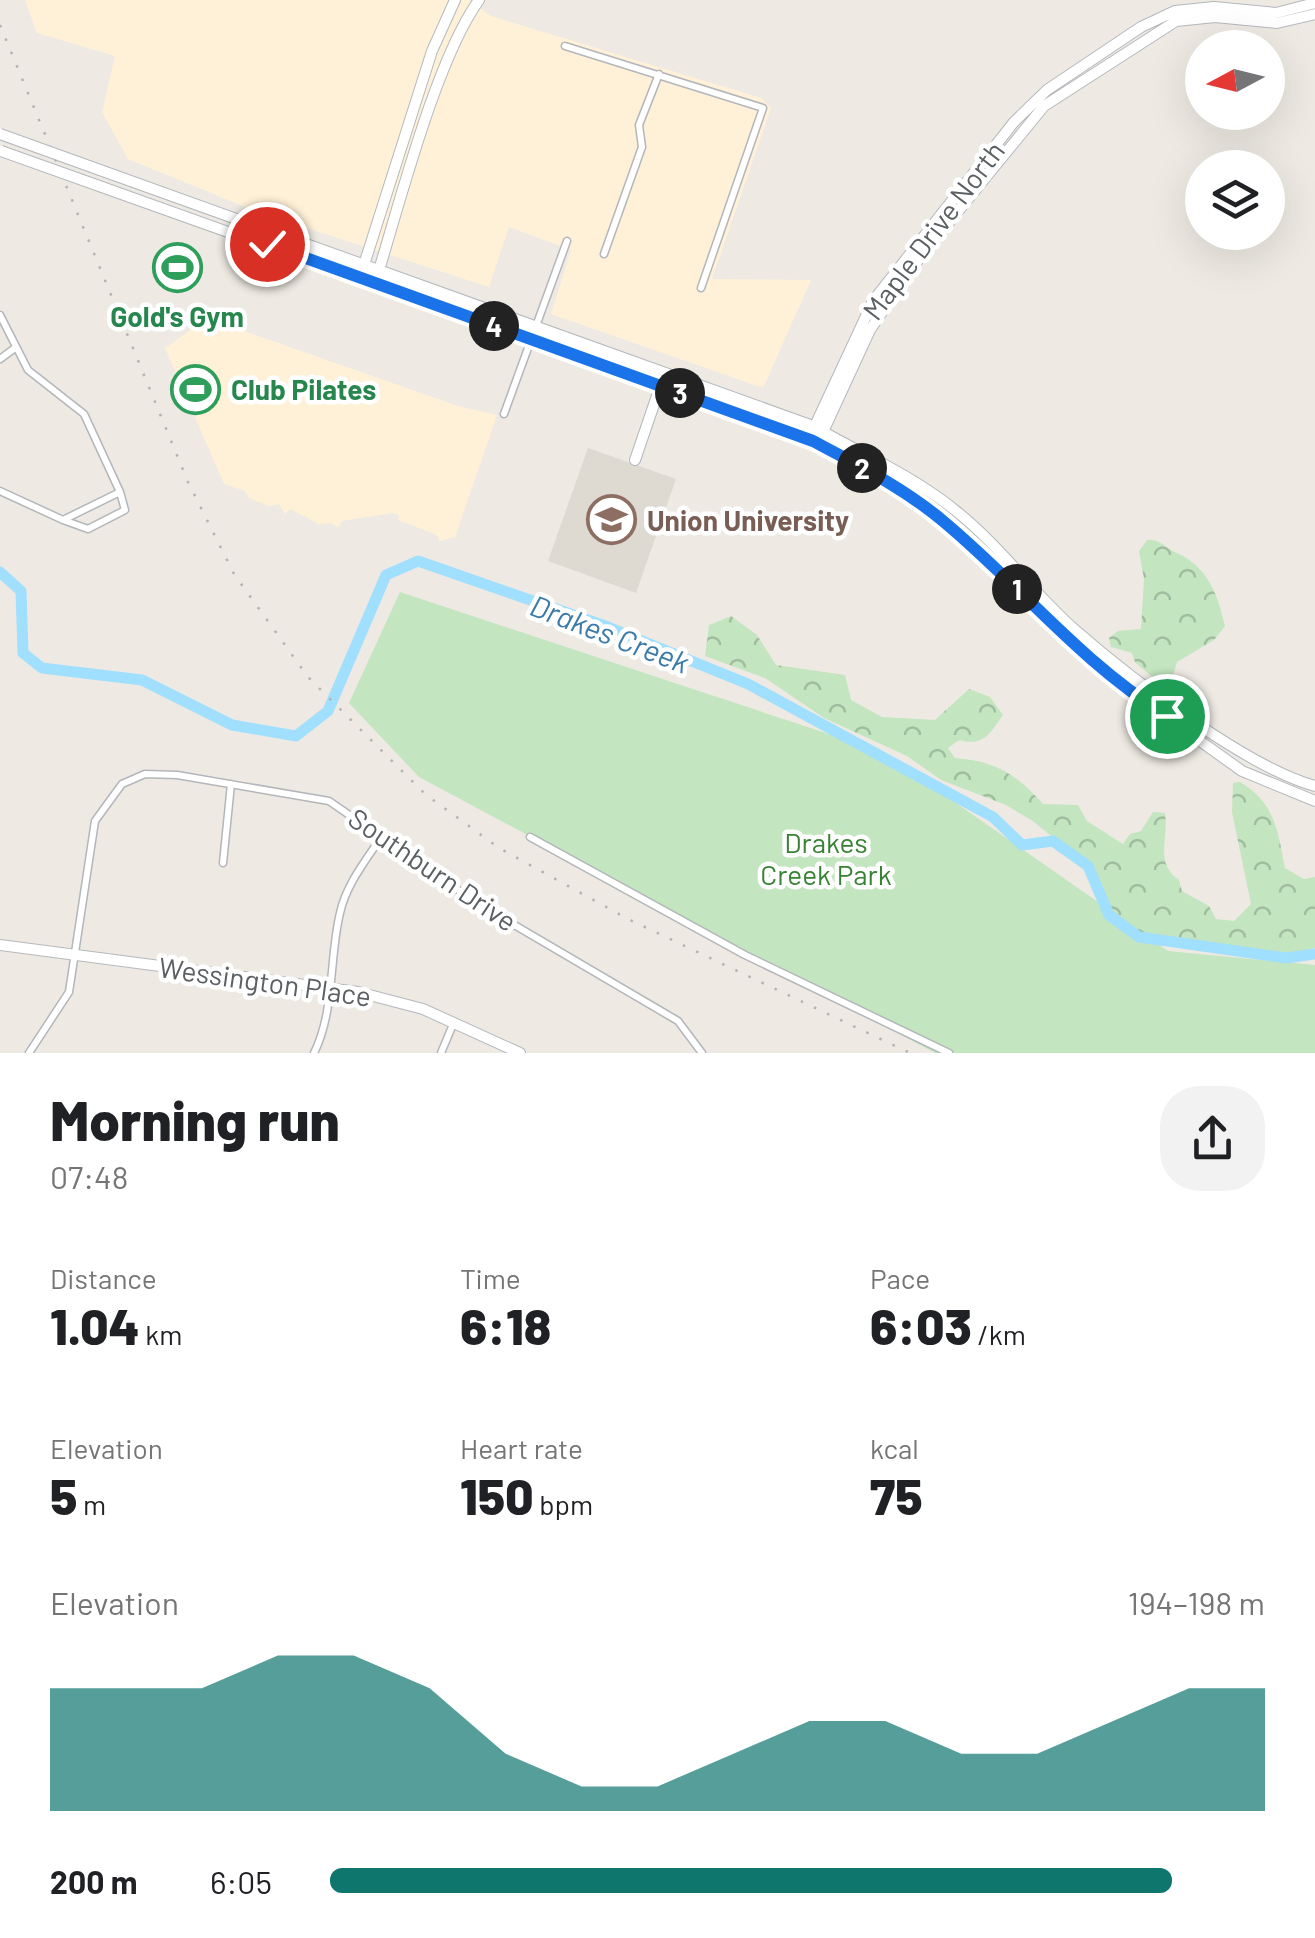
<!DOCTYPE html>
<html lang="en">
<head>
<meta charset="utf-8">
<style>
  body { margin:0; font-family:Barlow,sans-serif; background:#f2f2f2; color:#202124; height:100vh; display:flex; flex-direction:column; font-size:38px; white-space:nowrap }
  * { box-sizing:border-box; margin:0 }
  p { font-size:32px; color:#757577 }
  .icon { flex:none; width:55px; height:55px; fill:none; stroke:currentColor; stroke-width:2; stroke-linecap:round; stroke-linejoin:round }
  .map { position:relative; height:1053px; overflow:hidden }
  .sheet { display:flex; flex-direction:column; background:#fff; flex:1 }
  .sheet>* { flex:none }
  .needle { width:65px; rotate:263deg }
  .tools { position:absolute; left:1185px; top:30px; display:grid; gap:20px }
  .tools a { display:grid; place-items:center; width:100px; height:100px; border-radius:50%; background:#fff; box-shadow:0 10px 40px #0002; font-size:50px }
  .pin { position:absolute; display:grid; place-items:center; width:85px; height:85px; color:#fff; margin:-42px; border:5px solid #fff; border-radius:50%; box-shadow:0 2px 10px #0007 }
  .km { position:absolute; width:50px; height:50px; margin:-25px; border-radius:50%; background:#222; color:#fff; font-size:28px; line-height:50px; text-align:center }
  .round { display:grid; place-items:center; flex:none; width:105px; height:105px; border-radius:40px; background:#f2f2f2 }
  .head { display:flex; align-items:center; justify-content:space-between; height:170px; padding:0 50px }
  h1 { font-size:55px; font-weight:800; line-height:75px }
  .figures { display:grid; grid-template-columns:repeat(3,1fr); gap:15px; height:170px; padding:10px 50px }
  .figures div { display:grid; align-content:center }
  .figures b { font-size:50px; font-weight:800 }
  .figures small { font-size:28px; font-weight:400 }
  .figures p { font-size:28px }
  .chart { height:280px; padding:20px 50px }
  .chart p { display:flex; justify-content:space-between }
  .chart svg { width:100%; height:180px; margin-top:10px; fill:#0f766e; opacity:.7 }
  ul { padding:0 50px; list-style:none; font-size:32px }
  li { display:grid; grid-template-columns:160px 120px 1fr; align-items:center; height:75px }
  li i { height:25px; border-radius:12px; background:#0f766e }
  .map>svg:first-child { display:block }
</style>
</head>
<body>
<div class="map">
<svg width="1315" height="1053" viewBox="0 0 1315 1053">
  <defs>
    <pattern id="forest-crowns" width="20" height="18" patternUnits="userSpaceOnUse" patternTransform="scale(2.5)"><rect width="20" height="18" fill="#c3e5bf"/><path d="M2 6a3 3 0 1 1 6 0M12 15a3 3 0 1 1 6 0" fill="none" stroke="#a1bd9f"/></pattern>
  </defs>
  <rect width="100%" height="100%" fill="#eeeae3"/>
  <!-- commercial -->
  <path fill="#fef1d8" d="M25 0H469L491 16 761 98 771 108 712 279 811 280 763 388 551 314 571 250 509 227 489 287 257 212 128 159 102 112 115 56 37 33Z
    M207 318 458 406 497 415 455 537 440 541 437 535 398 520 399 515 393 513 342 521 338 528 331 523 319 524 290 509 285 514 279 504 269 506 249 498 245 491 224 484 165 348Z"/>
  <!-- education -->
  <path fill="#ded9d1" d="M588 448 676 479 636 593 548 561Z"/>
  <!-- forest -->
  <path fill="url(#forest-crowns)" d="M1147 540C1163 540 1162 546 1175 552 1207 566 1217 592 1225 626L1214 640 1177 662 1173 675 1156 680 1135 662 1132 653 1111 647 1109 638 1118 631 1141 629 1144 579 1139 551Z
    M731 616 757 635 776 665 845 675 851 700 882 717 935 720 969 689 990 697 1003 715C990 733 984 747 959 740L948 748 955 758C995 761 1016 774 1043 804L1078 805 1087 821 1123 844 1130 834 1141 831 1153 812 1165 813C1169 839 1154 863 1179 880L1182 891 1209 906 1216 919 1234 921 1251 904 1232 812 1233 783 1240 782C1276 803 1278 833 1285 868L1304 879 1315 877V948L1286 958 1139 937 1109 915 1088 866 1034 822 1006 805 941 780 907 756 824 718 765 678 705 656 709 625Z"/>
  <!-- park -->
  <path fill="#c3e5bf" d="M400 592 883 752 1168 951 1315 965V1053H935L419 777 349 703Z"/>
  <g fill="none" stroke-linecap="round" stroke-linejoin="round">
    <!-- river -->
    <path stroke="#a1dfff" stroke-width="11" d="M0 572 21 591 23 653 42 668 142 680 232 725 296 736 328 711 386 575 418 561 608 627 748 684 993 817 1022 845 1053 841 1088 866 1109 915 1139 937 1286 958 1315 954"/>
    <defs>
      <path id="street" d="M565 46 763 108 701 288
        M604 254 642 147 639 125 659 74
        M0 315 28 370 84 414 120 492 63 520 0 491
        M0 359 15 348
        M504 414 567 241
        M63 520 88 529 125 510 120 492
        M530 837 745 955 949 1053
        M223 863 231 784
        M29 1053 69 992 95 821 122 784 145 774 177 775 329 801 477 903 678 1021 702 1053
        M314 1053C335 1011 329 958 340 913 346 885 366 860 382 836
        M441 1053 454 1022"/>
      <path id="secondary" d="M100 170 813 426C861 454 912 475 956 511 1000 546 1033 593 1074 629 1130 678 1246 767 1315 786
        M102 187 813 441 896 487 941 519 1084 658 1147 703 1242 771 1315 801
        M362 271 432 51 455 0
        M364 282 379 270C401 198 437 58 479 0
        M813 430 873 301 1014 122 1047 90 1141 27 1175 11 1214 7 1276 13 1315 3
        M822 434 870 330 910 270 1044 106 1176 21 1215 17 1277 23 1315 14
        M635 460 662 381
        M0 945 358 992 423 1009 520 1053"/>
    </defs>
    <!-- street casing -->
    <use href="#street" stroke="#b3b6ba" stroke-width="9"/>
    <!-- secondary casing -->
    <use href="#secondary" stroke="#b4b8bd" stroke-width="12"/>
    <!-- street -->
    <use href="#street" stroke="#fff" stroke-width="6"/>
    <!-- secondary -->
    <use href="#secondary" stroke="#fff" stroke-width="10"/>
    <!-- rail -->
    <path stroke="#b2b3b3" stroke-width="2.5" stroke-dasharray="2.5 12" stroke-linecap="butt" d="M0 25 188 482 234 574 308 677 425 794 499 848 628 919 910 1053"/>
    <defs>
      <path id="secondary-bridge" d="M0 134 100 170
        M1 151 102 187"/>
    </defs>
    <!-- secondary-bridge casing -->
    <use href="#secondary-bridge" stroke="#b4b8bd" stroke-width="12" stroke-linecap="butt"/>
    <!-- secondary-bridge -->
    <use href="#secondary-bridge" stroke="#fff" stroke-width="10"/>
  </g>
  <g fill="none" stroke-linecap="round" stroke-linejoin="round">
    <defs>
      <path id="route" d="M267 244 813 441C858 465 904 488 943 521 1022 587 1078 660 1167 716"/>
    </defs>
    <!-- route casing -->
    <use href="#route" stroke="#fff" stroke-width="20"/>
    <!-- route -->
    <use href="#route" stroke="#1a73e8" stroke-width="12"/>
  </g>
  <!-- icons -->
  <defs>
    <symbol id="stadium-ring" viewBox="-11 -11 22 22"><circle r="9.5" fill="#fff" stroke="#2e9e5b" stroke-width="1.5"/><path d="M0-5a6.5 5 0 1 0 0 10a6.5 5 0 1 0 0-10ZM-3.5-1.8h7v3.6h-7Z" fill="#2e9e5b"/></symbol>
    <symbol id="university-ring" viewBox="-11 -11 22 22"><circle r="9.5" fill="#fff" stroke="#8d6e63" stroke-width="1.5"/><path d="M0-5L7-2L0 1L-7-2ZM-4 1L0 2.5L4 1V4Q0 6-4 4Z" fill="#8d6e63"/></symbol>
  </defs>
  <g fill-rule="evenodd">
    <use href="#stadium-ring" x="150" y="240" width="55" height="55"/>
    <use href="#stadium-ring" x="168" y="362" width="55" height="55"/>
    <use href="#university-ring" x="584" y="492" width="55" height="55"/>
  </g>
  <g text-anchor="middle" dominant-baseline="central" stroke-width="9" stroke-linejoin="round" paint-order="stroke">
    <!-- street labels -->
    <g font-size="28" fill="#5b6063" stroke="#fff">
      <text transform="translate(933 230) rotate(-53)">Maple Drive North</text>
      <text transform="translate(433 869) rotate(34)">Southburn Drive</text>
      <text transform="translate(265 981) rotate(8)">Wessington Place</text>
    </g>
    <!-- leisure labels -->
    <g font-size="28" font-weight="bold" fill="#27864d" stroke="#fff">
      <text x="177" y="316">Gold's Gym</text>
      <text x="231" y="389" text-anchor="start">Club Pilates</text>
    </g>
    <!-- education labels -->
    <g font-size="28" font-weight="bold" fill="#785e54" stroke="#fff" text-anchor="start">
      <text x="647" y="520">Union University</text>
    </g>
    <!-- park labels -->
    <g font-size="28" fill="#388234" stroke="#fff">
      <text x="826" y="842">Drakes<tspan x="826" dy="32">Creek Park</tspan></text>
    </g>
    <!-- water labels -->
    <g font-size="30" font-style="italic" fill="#3c7ba8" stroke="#fff">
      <text transform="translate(610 633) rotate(21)">Drakes Creek</text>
    </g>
  </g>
</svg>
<div class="tools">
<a><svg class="needle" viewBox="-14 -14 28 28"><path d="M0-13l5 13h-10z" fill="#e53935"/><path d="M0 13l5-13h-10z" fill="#757577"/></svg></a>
<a><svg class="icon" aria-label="layers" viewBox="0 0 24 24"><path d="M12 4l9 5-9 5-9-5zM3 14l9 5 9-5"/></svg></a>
</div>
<div class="pin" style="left:1167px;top:716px;background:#1e9e55"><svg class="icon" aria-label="arrive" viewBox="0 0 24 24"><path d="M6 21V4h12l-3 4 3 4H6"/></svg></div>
<div class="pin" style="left:267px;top:244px;background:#d93025"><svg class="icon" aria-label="check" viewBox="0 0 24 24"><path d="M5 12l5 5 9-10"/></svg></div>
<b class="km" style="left:1017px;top:589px">1</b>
<b class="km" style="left:862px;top:468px">2</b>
<b class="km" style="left:680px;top:393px">3</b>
<b class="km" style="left:494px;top:326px">4</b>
</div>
<section class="sheet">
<div class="head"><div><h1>Morning run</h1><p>07:48</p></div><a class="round"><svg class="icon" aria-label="share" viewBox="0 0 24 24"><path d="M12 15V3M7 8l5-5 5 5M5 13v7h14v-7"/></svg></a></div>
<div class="figures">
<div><p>Distance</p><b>1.04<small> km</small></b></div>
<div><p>Time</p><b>6:18</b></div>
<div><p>Pace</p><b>6:03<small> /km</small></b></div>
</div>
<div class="figures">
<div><p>Elevation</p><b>5<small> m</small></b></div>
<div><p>Heart rate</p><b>150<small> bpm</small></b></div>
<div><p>kcal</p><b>75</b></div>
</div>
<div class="chart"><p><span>Elevation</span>194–198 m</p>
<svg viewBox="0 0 160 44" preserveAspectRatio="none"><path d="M0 44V14L10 14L20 14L30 6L40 6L50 14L60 30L70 38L80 38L90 30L100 22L110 22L120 30L130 30L140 22L150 14L160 14V44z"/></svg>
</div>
<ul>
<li><b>200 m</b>6:05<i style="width:90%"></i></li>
</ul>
</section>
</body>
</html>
